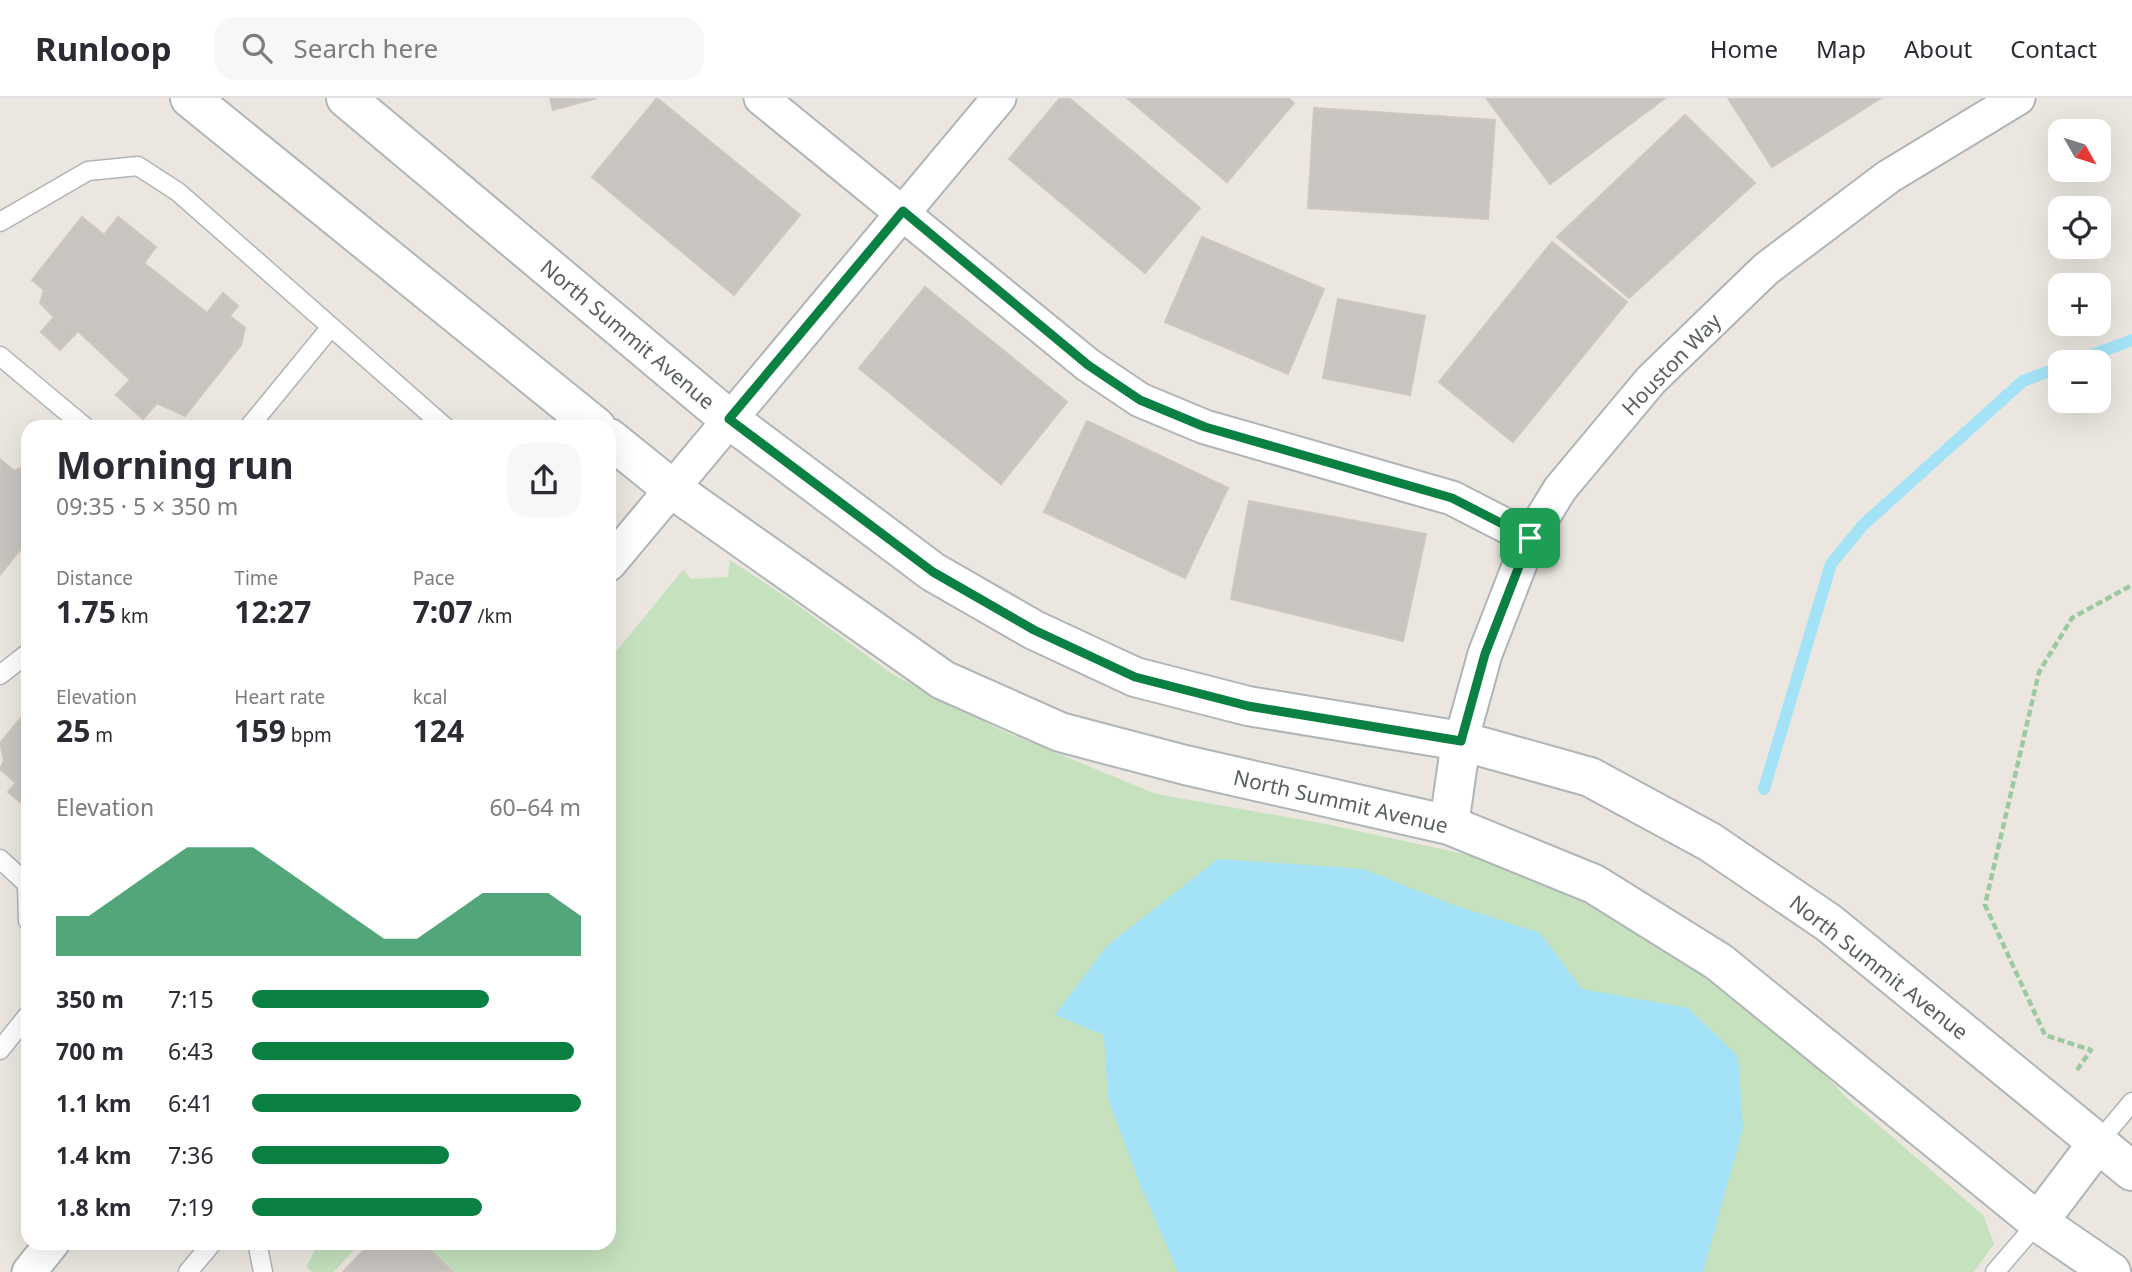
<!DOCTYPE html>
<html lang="en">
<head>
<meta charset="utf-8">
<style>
  body { margin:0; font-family:"Noto Sans",sans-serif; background:#f7f7f7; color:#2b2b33; height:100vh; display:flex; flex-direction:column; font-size:26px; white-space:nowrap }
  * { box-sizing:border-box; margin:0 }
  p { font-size:23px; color:#7c7c81 }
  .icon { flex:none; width:38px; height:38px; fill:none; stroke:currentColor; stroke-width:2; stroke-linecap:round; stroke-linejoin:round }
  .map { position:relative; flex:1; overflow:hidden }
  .drawer { position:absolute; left:21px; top:322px; width:595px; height:830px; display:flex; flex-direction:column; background:#fff; border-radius:21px; box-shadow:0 7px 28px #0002 }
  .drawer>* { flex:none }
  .needle { width:46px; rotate:129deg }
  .fabs { position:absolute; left:2048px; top:21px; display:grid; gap:14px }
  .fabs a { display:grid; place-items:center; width:63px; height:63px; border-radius:14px; background:#fff; box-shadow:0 7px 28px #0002; font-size:35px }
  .pin { position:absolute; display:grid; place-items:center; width:60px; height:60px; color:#fff; margin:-30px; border-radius:14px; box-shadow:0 4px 10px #0006 }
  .round { display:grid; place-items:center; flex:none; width:74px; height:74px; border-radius:21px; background:#f7f7f7 }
  .summary { display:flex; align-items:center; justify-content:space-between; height:119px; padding:0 35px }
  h1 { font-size:38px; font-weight:700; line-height:52px }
  .metrics { display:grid; grid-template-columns:repeat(3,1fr); gap:10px; height:119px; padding:7px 35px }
  .metrics div { display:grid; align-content:center }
  .metrics b { font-size:30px; font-weight:700 }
  .metrics small { font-size:19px; font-weight:400 }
  .metrics p { font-size:19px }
  .chart { height:196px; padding:14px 35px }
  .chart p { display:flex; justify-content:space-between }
  .chart svg { width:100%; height:126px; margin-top:7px; fill:#0b8043; opacity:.7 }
  ul { padding:0 35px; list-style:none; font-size:23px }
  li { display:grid; grid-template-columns:112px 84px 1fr; align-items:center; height:52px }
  li i { height:18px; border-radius:9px; background:#0b8043 }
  header { display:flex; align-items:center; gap:42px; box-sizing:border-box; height:98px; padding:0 35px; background:#fff; border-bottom:2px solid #e1e1e2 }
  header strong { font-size:33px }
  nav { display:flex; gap:38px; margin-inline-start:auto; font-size:24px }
  .search { width:490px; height:63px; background:#f7f7f7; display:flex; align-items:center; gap:18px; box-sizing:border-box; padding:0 24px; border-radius:21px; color:#7c7c81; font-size:26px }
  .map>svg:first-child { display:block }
</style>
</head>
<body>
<header>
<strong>Runloop</strong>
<div class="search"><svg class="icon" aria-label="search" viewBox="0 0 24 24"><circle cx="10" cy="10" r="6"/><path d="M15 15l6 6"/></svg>Search here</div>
<nav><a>Home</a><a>Map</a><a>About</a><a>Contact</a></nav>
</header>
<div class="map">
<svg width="2132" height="1174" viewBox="0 0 2132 1174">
  <rect width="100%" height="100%" fill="#ebe7e0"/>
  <!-- green -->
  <path fill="#c5e1be" d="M730 462 792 503 892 576 1003 633 1156 696 1326 726 1473 758 1587 805 1671 849 1763 914 1849 1002 1983 1117 1994 1146 1974 1174H448L415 1145 609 1144V562L683 472 691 481 728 479Z
    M319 1145V1144L360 1145 334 1174H312L306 1169Z"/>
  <!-- water -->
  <path fill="#a4e3f7" d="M1218 761 1363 771 1451 806 1540 835 1582 891 1688 910 1738 958 1743 1030 1703 1174H1178L1139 1084 1108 1000 1104 937 1055 917 1107 848Z"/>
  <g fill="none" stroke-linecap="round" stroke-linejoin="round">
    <!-- stream -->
    <path stroke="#a4e3f7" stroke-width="12" d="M2073 264 2132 242
      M1764 691 1831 466 1863 427 2023 283 2060 269"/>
  </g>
  <!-- building -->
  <path fill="#c8c4c0" stroke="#cfc7bf" stroke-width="2" d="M550 0H597L553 12Z
    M657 0 800 117 734 197 592 79Z
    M1060 0H1069L1200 110 1145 175 1009 61Z
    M1127 0H1288L1294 5 1227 84Z
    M1486 0H1665L1550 86Z
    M1728 0H1881L1772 69Z
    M1314 10 1495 22 1488 121 1308 110Z
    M1685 17 1755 85 1629 200 1557 139Z
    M82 119 104 137 118 119 156 149 144 165 207 215 223 195 238 208 230 218 245 230 241 247 185 318 157 305 143 321 116 297 130 282 78 233 60 252 41 234 54 219 40 205 44 192 32 182Z
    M1202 139 1324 191 1288 276 1165 224Z
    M1552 144 1627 204 1513 344 1439 284Z
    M925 189 1067 304 1001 386 859 270Z
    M1338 201 1425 218 1410 297 1323 280Z
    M1087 323 1228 390 1185 480 1044 414Z
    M0 361 14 373 24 368 28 371V442L0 477Z
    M1249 403 1426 436 1403 543 1231 501Z
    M28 611V709L27 710 8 694 16 685 0 671 4 663 0 645Z
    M371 1144H422L453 1174H343Z"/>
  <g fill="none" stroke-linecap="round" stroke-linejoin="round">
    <defs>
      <path id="lane" d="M0 124 88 73 138 68 178 94 445 329
        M0 258 85 329
        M249 329 331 229
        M0 577 28 555
        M0 761 27 786 28 823
        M0 952 28 917
        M2097 1046 2132 1004
        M257 1144 263 1174
        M188 1174 213 1144
        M1995 1174 2038 1124"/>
      <path id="street" d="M761 0 1088 267 1140 302 1205 329 1452 400 1530 440
        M609 466 999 0
        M1461 643 1485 556 1530 440 1560 391 1651 282 1766 171 1888 79 2018 0
        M29 1174 53 1144"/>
      <path id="secondary" d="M190 0 596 329
        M346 0 729 321 933 474 1034 532 1135 579 1248 608 1461 643 1590 679 1710 744 1829 825 2132 1073
        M609 340 671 390 943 582 1060 634 1185 667 1449 727 1594 786 1719 864 2038 1124 2111 1174
        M1449 727 1461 643
        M2038 1124 2097 1046"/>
    </defs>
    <!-- lane casing -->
    <use href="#lane" stroke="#b1b4b7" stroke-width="21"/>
    <!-- street casing -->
    <use href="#street" stroke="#b1b4b7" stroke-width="37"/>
    <!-- secondary casing -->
    <use href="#secondary" stroke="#b0b5b7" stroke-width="42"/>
    <!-- path -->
    <path stroke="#9dc9a0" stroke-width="4.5" stroke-dasharray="7 3.5" stroke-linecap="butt" d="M2077 972 2091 952 2045 937 1985 807 2039 574 2072 520 2132 487"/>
    <!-- lane -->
    <use href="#lane" stroke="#fff" stroke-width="18"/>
    <!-- street -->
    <use href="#street" stroke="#fff" stroke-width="33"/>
    <!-- secondary -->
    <use href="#secondary" stroke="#fff" stroke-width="38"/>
  </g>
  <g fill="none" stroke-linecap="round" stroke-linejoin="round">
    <defs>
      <path id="route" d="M903 113 1088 267 1140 302 1205 329 1452 400 1530 440 1485 556 1461 643 1248 608 1135 579 1034 532 933 474 729 321Z"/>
    </defs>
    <!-- route casing -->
    <use href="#route" stroke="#fff" stroke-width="14"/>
    <!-- route -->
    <use href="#route" stroke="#0b8043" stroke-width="9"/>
  </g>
  <g text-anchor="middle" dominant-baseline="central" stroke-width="6" stroke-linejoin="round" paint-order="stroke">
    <!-- street labels -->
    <g font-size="21" fill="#595e60" stroke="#fff">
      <text transform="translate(628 236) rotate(40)">North Summit Avenue</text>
      <text transform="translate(1671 266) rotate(-46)">Houston Way</text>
      <text transform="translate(1341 703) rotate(13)">North Summit Avenue</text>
      <text transform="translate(1879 869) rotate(38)">North Summit Avenue</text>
    </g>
  </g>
</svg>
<div class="fabs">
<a><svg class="needle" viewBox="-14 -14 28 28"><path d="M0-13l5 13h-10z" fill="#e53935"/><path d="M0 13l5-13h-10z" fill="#7c7c81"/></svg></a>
<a><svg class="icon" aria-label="locate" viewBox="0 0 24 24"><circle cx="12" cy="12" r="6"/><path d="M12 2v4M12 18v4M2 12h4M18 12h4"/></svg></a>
<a>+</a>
<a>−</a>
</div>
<div class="pin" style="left:1530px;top:440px;background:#1e9e55"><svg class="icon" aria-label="arrive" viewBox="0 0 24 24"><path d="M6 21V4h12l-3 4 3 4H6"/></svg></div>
<section class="drawer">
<div class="summary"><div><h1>Morning run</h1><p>09:35 · 5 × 350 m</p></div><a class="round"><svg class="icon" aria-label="share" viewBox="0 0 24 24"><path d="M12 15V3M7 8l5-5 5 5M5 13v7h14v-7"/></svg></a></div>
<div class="metrics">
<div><p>Distance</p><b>1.75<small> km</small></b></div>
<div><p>Time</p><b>12:27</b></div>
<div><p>Pace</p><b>7:07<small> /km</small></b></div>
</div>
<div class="metrics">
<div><p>Elevation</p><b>25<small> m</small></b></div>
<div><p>Heart rate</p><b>159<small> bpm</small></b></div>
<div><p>kcal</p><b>124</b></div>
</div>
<div class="chart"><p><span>Elevation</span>60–64 m</p>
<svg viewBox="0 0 160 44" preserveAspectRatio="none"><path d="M0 44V30L10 30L20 22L30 14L40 6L50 6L60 6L70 14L80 22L90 30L100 38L110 38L120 30L130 22L140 22L150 22L160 30V44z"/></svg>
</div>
<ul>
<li><b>350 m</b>7:15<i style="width:72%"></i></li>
<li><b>700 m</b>6:43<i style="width:98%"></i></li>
<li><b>1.1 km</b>6:41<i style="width:100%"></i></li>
<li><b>1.4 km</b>7:36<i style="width:60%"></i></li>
<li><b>1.8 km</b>7:19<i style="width:70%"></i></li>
</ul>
</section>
</div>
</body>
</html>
